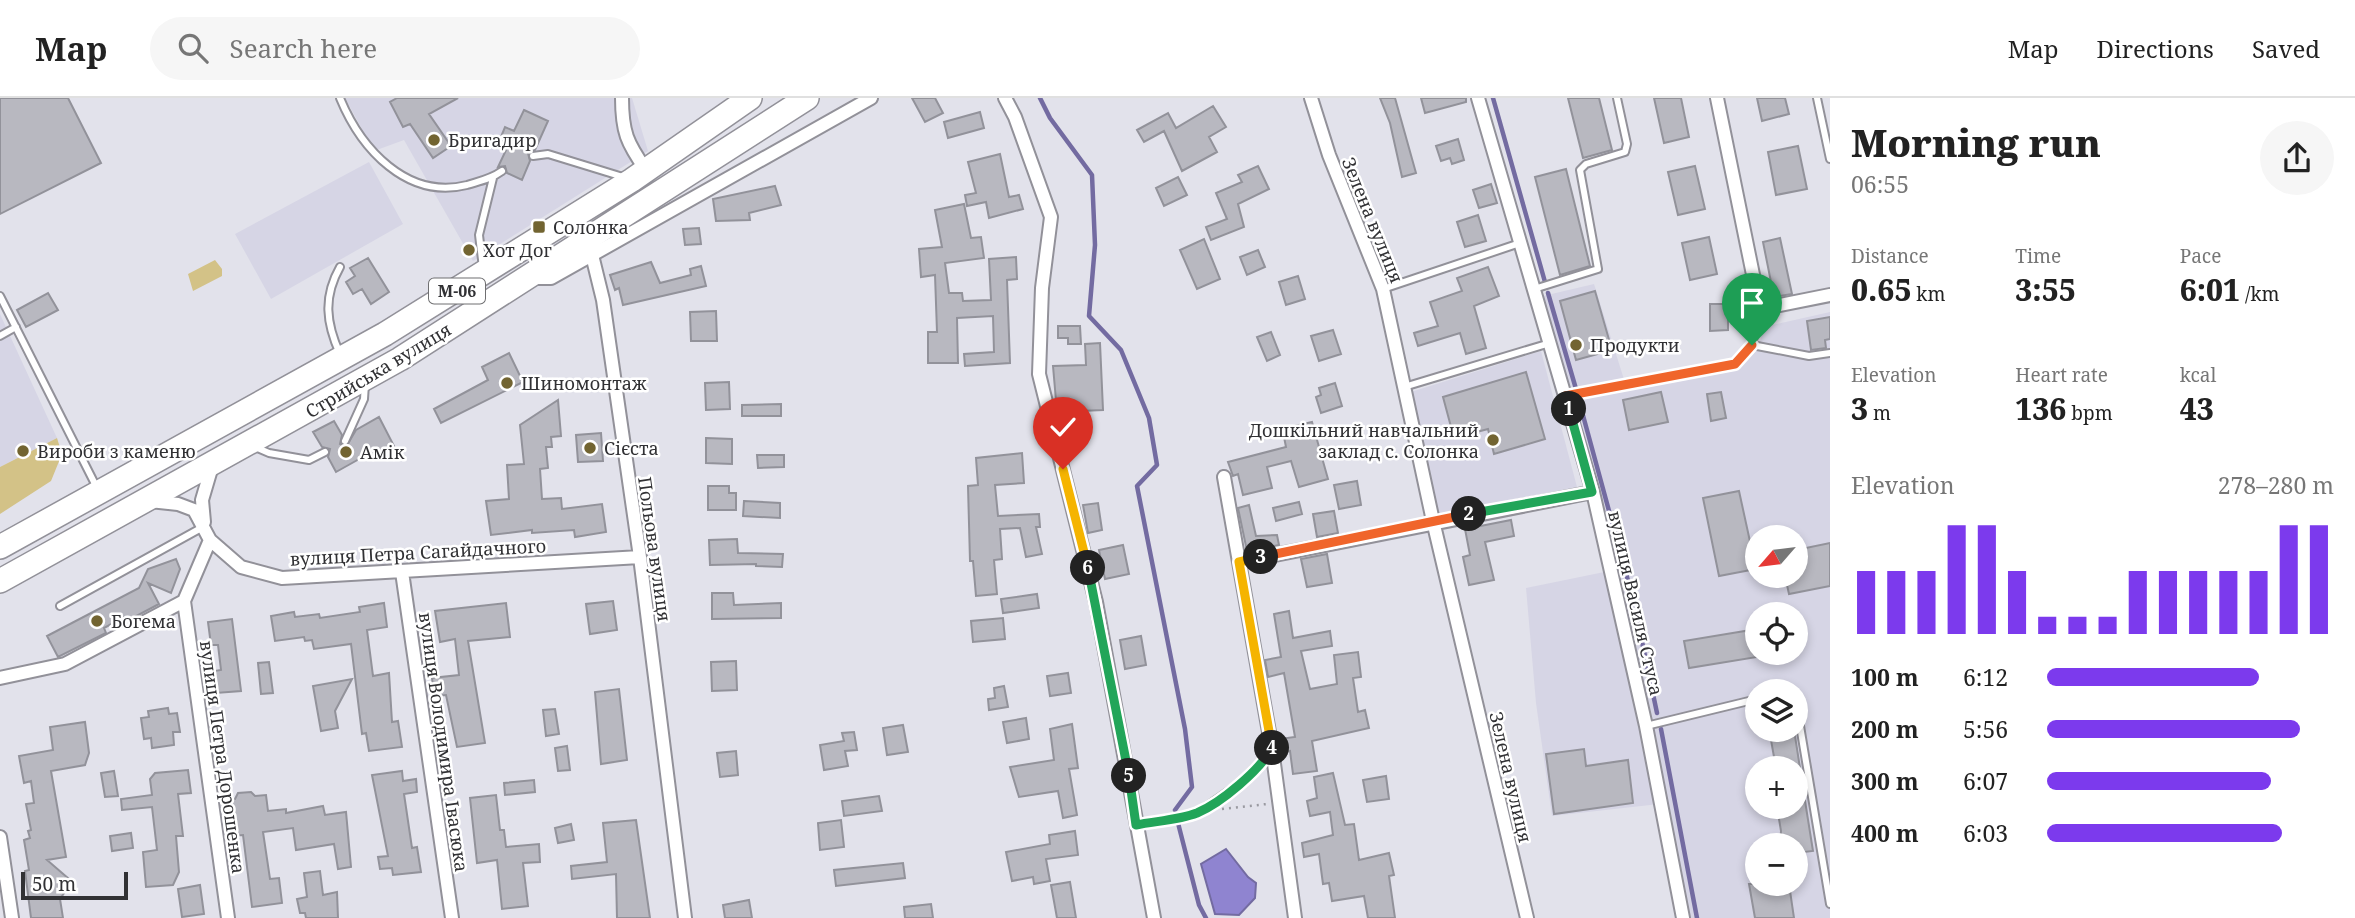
<!DOCTYPE html>
<html lang="en">
<head>
<meta charset="utf-8">
<style>
  body { margin:0; font-family:"Noto Serif",serif; background:#f6f6f6; color:#222; height:100vh; display:flex; flex-direction:column; font-size:26px; white-space:nowrap }
  * { box-sizing:border-box; margin:0 }
  p { font-size:23px; color:#767676 }
  .icon { flex:none; width:38px; height:38px; fill:none; stroke:currentColor; stroke-width:2; stroke-linecap:round; stroke-linejoin:round }
  .map { position:relative; flex:1; overflow:hidden }
  .side { display:flex; flex-direction:column; background:#fff; width:525px }
  .side>* { flex:none }
  .needle { width:46px; rotate:242deg }
  .controls { position:absolute; left:1745px; top:427px; display:grid; gap:14px }
  .controls a { display:grid; place-items:center; width:63px; height:63px; border-radius:50%; background:#fff; box-shadow:0 4px 10px #0003; font-size:35px }
  .scale { position:absolute; left:21px; bottom:18px; width:107px; box-sizing:border-box; padding-left:7px; border:4px solid #313134; border-top:0; font-size:19px; line-height:24px; white-space:nowrap; color:#313134; -webkit-text-stroke:5px #fff; paint-order:stroke }
  .pin { position:absolute; display:grid; place-items:center; width:60px; height:60px; color:#fff; margin:-72px -30px; border-radius:50% 50% 50% 0; rotate:-45deg; box-shadow:0 0 7px #0007 }
  .pin .icon { rotate:45deg }
  .km { position:absolute; width:35px; height:35px; margin:-18px; border-radius:50%; background:#222; color:#fff; font-size:19px; line-height:35px; text-align:center }
  .round { display:grid; place-items:center; flex:none; width:74px; height:74px; border-radius:37px; background:#f6f6f6 }
  .summary { display:flex; align-items:center; justify-content:space-between; height:119px; padding:0 21px }
  h1 { font-size:38px; font-weight:800; line-height:52px }
  .figures { display:grid; grid-template-columns:repeat(3,1fr); gap:10px; height:119px; padding:7px 21px }
  .figures div { display:grid; align-content:center }
  .figures b { font-size:30px; font-weight:800 }
  .figures small { font-size:19px; font-weight:400 }
  .figures p { font-size:19px }
  .chart { height:196px; padding:14px 21px }
  .chart p { display:flex; justify-content:space-between }
  .chart svg { width:100%; height:126px; margin-top:7px; stroke:#7c3aed; stroke-width:6 }
  ul { padding:0 21px; list-style:none; font-size:23px }
  li { display:grid; grid-template-columns:112px 84px 1fr; align-items:center; height:52px }
  li i { height:18px; border-radius:9px; background:#7c3aed }
  header { display:flex; align-items:center; gap:42px; box-sizing:border-box; height:98px; padding:0 35px; background:#fff; border-bottom:2px solid #e0e0e0 }
  header strong { font-size:33px }
  nav { display:flex; gap:38px; margin-inline-start:auto; font-size:24px }
  .search { width:490px; height:63px; background:#f6f6f6; display:flex; align-items:center; gap:18px; box-sizing:border-box; padding:0 24px; border-radius:38px; color:#767676; font-size:26px }
  main { display:flex; flex:1; min-height:0 }
  .map>svg:first-child { display:block }
</style>
</head>
<body>
<header>
<strong>Map</strong>
<div class="search"><svg class="icon" aria-label="search" viewBox="0 0 24 24"><circle cx="10" cy="10" r="6"/><path d="M15 15l6 6"/></svg>Search here</div>
<nav><a>Map</a><a>Directions</a><a>Saved</a></nav>
</header>
<main>
<div class="map">
<svg width="1830" height="820" viewBox="0 0 1830 820">
  <rect width="100%" height="100%" fill="#e2e2eb"/>
  <!-- built -->
  <path fill="#d6d5e5" fill-rule="evenodd" d="M345 0H632L648 53 473 163 404 42 374 53Z
    M369 64 403 126 271 201 235 136Z
    M1594 186 1627 291 1738 272 1758 251 1764 229 1830 214V820H1690L1668 705 1552 718 1536 605 1526 490 1619 471 1543 198ZM1757 439H1796V478H1757ZM1757 516H1796V555H1757ZM1757 593H1796V632H1757ZM1757 670H1796V709H1757ZM1757 747H1796V786H1757Z
    M0 216 57 340 0 369Z
    M1541 253 1577 389 1438 416 1411 294Z"/>
  <!-- green -->
  <path fill="#d3c287" d="M215 162 222 171V178L193 193 188 176Z
    M57 340 62 356 51 383 0 416V369Z"/>
  <!-- water -->
  <path fill="#8f84d0" stroke="#736ba1" stroke-width="2" d="M1226 751 1248 779 1256 785 1255 800 1239 817 1215 816 1201 766Z"/>
  <g fill="none" stroke-linecap="round" stroke-linejoin="round">
    <!-- stream -->
    <path stroke="#736ba1" stroke-width="4.5" d="M1040 0 1050 20 1092 77 1095 147 1089 218 1121 252 1149 320 1157 367 1137 388 1185 631 1192 689 1175 712
      M1493 0 1545 184
      M1548 195 1576 291
      M1578 299 1633 501 1657 615
      M1661 631 1697 820
      M1178 725 1199 807 1206 820"/>
  </g>
  <!-- building -->
  <path fill="#b8b8c0" stroke="#92929a" stroke-width="2" d="M0 0H68L101 65 0 116Z
    M397 0H458L429 16 451 48 433 60 410 26 403 29 390 4Z
    M912 0H935L943 15 925 24Z
    M1380 0H1395L1416 75 1402 79 1390 25Z
    M1421 0H1466V4L1425 15Z
    M1568 0H1599L1612 52 1583 60Z
    M1654 0H1681L1689 39 1664 45Z
    M1757 0H1785L1789 16 1762 23Z
    M1213 8 1226 29 1209 39 1217 54 1182 73 1164 33 1144 44 1137 32 1168 15 1176 30Z
    M524 12 548 23 535 52 528 55 530 63 522 82 507 75 505 68 498 69 507 50 498 46 505 29 514 33Z
    M980 14 984 30 948 40 944 24Z
    M1458 41 1464 62 1452 66 1450 60 1441 63 1436 48Z
    M1798 48 1807 91 1776 97 1768 54Z
    M1000 56 1009 99 1019 97 1023 111 989 120 986 104 967 108 965 97 976 95 968 64Z
    M1258 68 1269 91 1238 106 1244 129 1211 142 1206 129 1227 121 1216 95 1242 84 1238 77Z
    M1695 68 1705 111 1678 117 1668 74Z
    M1566 71 1590 168 1560 177 1535 79Z
    M1178 79 1187 97 1164 108 1156 90Z
    M1491 86 1497 105 1479 110 1473 92Z
    M775 88 781 107 749 115 750 122 716 123 713 101Z
    M964 106 971 140 981 139 984 160 945 165 949 195H962L963 203 991 202 989 161 1016 159 1017 181 1007 182 1010 265 965 268 964 256 994 254 993 218 957 220 958 265H928V234H937L935 177 921 179 919 151 942 149 935 112Z
    M1478 117 1486 143 1465 149 1457 124Z
    M699 130 701 146 685 147 683 131Z
    M1709 139 1717 176 1690 182 1682 145Z
    M1780 140 1792 196 1774 199 1763 144Z
    M1204 141 1220 181 1197 191 1180 152Z
    M1258 152 1265 169 1247 177 1240 159Z
    M368 160 389 194 371 206 362 191 353 196 346 184 355 178 350 170Z
    M651 164 660 185 691 177 690 171 701 168 706 188 623 207 619 190 615 192 610 177Z
    M1488 169 1499 198 1474 208 1486 250 1466 256 1460 235 1418 248 1414 235 1438 228 1430 204 1462 193 1457 180Z
    M1298 178 1305 201 1286 207 1279 184Z
    M1595 193 1612 252 1576 262 1560 203Z
    M48 195 58 212 26 229 17 212Z
    M1710 206H1728V232L1710 233Z
    M716 213 717 243H691L690 214Z
    M1830 219V241L1825 242 1826 250 1811 252 1807 223Z
    M1058 228H1080L1081 246H1068V240H1058Z
    M1333 232 1341 256 1319 263 1311 238Z
    M1271 234 1280 257 1267 263 1257 239Z
    M1100 245 1103 312 1057 314 1053 268 1086 267 1085 246Z
    M509 255 523 284 441 325 434 311 488 282 482 269Z
    M1526 274 1545 341 1494 356 1488 331 1454 340 1443 299Z
    M729 284 730 311 706 312 705 285Z
    M1335 285 1342 308 1321 315 1316 299 1321 297 1319 290Z
    M1661 294 1668 324 1629 332 1623 302Z
    M1721 294 1726 320 1711 323 1707 296Z
    M558 302 561 338 551 339 552 349H546L548 370 540 371 542 401 561 400 562 411 602 406 606 434 575 439 574 432 532 435V432L491 437 486 403 509 401 507 367 524 366 520 327Z
    M781 306V318H742V307Z
    M379 319 394 348 373 359 370 355 336 374 328 359 330 351 322 349 313 334 334 323 342 337 340 346 346 349 356 332Z
    M1312 324 1328 381 1299 389 1291 363 1267 369 1272 390 1243 397 1238 376 1233 378 1228 364 1286 349 1284 339 1292 337 1290 329Z
    M601 335 603 363 578 364 576 337Z
    M706 340 732 341V366L706 365Z
    M1022 355 1024 385 995 387 998 418 1039 416 1040 429H1036L1042 456 1026 459 1020 430 1000 431 1002 461 994 462 997 496 976 498 973 463H970L968 388 978 387 976 360Z
    M757 357H784V369L758 370Z
    M1357 383 1361 407 1339 411 1334 387Z
    M708 388H729V395H736V412H708Z
    M1739 393 1756 471 1719 478 1703 400Z
    M744 403 780 405V420L743 418Z
    M1299 404 1302 416 1276 423 1273 410Z
    M1098 405 1102 432 1088 435 1083 407Z
    M1249 407 1256 438 1277 437 1279 447 1247 453 1238 410Z
    M1334 413 1338 435 1317 439 1313 416Z
    M1511 422 1514 438 1485 444 1494 482 1469 487 1463 459 1470 457 1465 431Z
    M737 441 738 455 783 456 782 469 756 468V466L710 467 709 442Z
    M1830 445V488L1789 496 1785 478H1796V452Z
    M1123 447 1129 476 1105 481 1099 452Z
    M1327 456 1332 485 1307 489 1301 461Z
    M176 461 180 471 171 495 148 485 159 506 127 523 124 519 104 530 106 535 58 559 47 538 139 490 148 471Z
    M712 495H733L734 507 781 505V520L712 521Z
    M1037 496 1039 510 1003 515 1001 501Z
    M613 503 617 532 590 536 586 506Z
    M384 505 387 529 367 532 373 578 389 575 392 624 398 623 402 649 369 653 366 635 362 636 351 546 314 551 312 542 305 543 304 539 275 543 271 518 294 514 295 519 319 516 320 520 360 514 359 509Z
    M506 505 510 539 468 543 485 645 457 649 446 597 434 598 432 580 459 577 455 541 440 544 435 513Z
    M1289 513 1293 540 1330 533 1332 548 1301 553 1310 591 1337 586 1334 557 1358 554 1361 579 1353 580 1358 614 1365 612 1369 630 1312 643 1317 673 1293 676 1290 653 1281 655 1279 641 1295 639 1284 575 1268 579 1265 562 1281 559 1274 516Z
    M1003 520 1005 541 973 544 971 523Z
    M232 521 241 593 216 595 214 573 221 572 218 547H211L208 524Z
    M1757 531V559L1689 570 1684 543Z
    M1141 538 1146 567 1125 571 1120 542Z
    M736 563 737 592 712 593 711 564Z
    M269 564 273 595 261 596 258 565Z
    M1068 575 1071 595 1050 598 1047 578Z
    M352 581 335 613 338 630 321 633 313 588Z
    M1004 588 1008 609 989 612 988 601 995 600 994 590Z
    M619 591 627 662 601 666 595 594Z
    M168 610 169 616 177 615 180 634H173L174 647 152 650 151 640 144 641 141 620 149 619 148 613Z
    M555 611 559 636 546 638 543 612Z
    M1026 620 1029 641 1007 645 1003 624Z
    M85 624 89 655 85 667 51 673 66 759 47 762 69 781V788L60 801 63 820H31L25 773 29 772 24 742 30 740 28 733 31 732 26 706 34 705 31 683 24 685 19 658 53 652 50 629Z
    M1072 626 1078 670 1069 671 1077 717 1063 720 1058 693 1019 699 1010 669 1054 662 1050 631Z
    M903 627 908 654 887 657 883 630Z
    M854 634 857 652 845 653 848 668 824 672 820 647 844 643 842 635Z
    M1795 638 1800 670H1776L1771 642Z
    M567 648 570 672 558 673 555 650Z
    M1584 651 1586 668 1628 662 1633 705 1554 716 1546 656Z
    M736 653 738 677 720 679 717 655Z
    M188 672 191 695 178 696 183 738H176L179 774 173 787 146 789 143 754 157 752 152 709 122 712 121 701 152 697 150 681 155 675Z
    M114 673 118 698 105 699 101 675Z
    M402 673 403 683 416 681 417 694 404 696 412 750 417 749 421 774 393 777 392 770 380 771 378 759 388 758 372 677Z
    M1333 675 1345 727 1354 726 1359 762 1389 755 1394 777 1389 778 1395 820H1368L1364 798 1332 803 1329 785 1323 786 1319 756 1304 759 1302 745 1333 737 1330 714 1310 718 1307 703 1317 700 1314 679Z
    M1386 678 1389 701 1367 704 1363 682Z
    M534 682 535 694 505 697 504 685Z
    M1802 684 1813 753 1796 755V747H1780L1781 733 1777 709H1796V685Z
    M251 694 255 698 266 697 268 713 286 711V715L323 708 325 717 346 714 351 769 338 771 334 746 296 752 293 730 263 734 270 781 279 780 282 805 252 809 243 737 231 738 226 702 235 701 238 695Z
    M496 697 500 732H504L506 749 539 746 540 764 523 765 528 808 502 811 497 762 477 765 470 700Z
    M879 698 882 713 844 718 842 703Z
    M636 722 650 820H617L616 776 572 781 571 768 607 764 603 725Z
    M841 722 844 749 820 752 818 725Z
    M571 726 574 742 558 745 555 730Z
    M1075 733 1078 757 1046 761 1050 783 1034 786 1033 779 1012 783 1006 754 1050 746 1049 737Z
    M131 735 133 750 112 753 110 738Z
    M903 765 905 780 836 788 834 772Z
    M320 773 323 797 337 794 338 820H306L305 815H300L297 801 307 799 304 775Z
    M1070 784 1076 820H1057L1051 787Z
    M1749 786H1789L1794 820H1755Z
    M200 787 204 816 182 819 178 791Z
    M749 802 752 820H725L723 807Z
    M931 806 933 820H905L904 809Z"/>
  <g fill="none" stroke-linecap="round" stroke-linejoin="round">
    <defs>
      <path id="lane" d="M340 0C361 51 407 102 467 87 480 83 491 81 502 73
        M1817 0 1830 61
        M533 58 548 56 623 79
        M483 170 479 137 493 80
        M1383 191 1520 145
        M1534 191 1598 171 1580 72 1586 66 1625 54 1627 46 1617 0
        M0 198 98 392
        M0 238 16 229
        M1752 247 1809 258 1830 255
        M340 256C326 225 323 199 340 169
        M1404 289 1550 245
        M1565 298 1735 266 1752 247 1760 211
        M345 343 364 301 365 286
        M255 349 269 355 309 362 325 354
        M60 508 203 429
        M1796 604 1830 806
        M1646 628 1757 601
        M1136 727 1197 715 1240 685 1271 653"/>
      <path id="street" d="M622 0C622 34 627 45 646 72
        M1005 0 1015 19 1051 119 1042 190 1039 276 1096 504 1154 820
        M1311 0 1329 57 1383 191 1433 423 1527 820
        M1478 0 1593 394 1646 628 1683 820
        M1717 0 1760 211 1830 197
        M592 157 603 202 640 459 685 820
        M530 180H551L871 0
        M1224 379 1272 651 1295 820
        M150 403 178 406 194 412 210 442 241 469 282 480 640 459
        M204 424 202 402 212 368
        M1239 464 1593 394
        M402 474 452 820
        M184 503 228 820
        M0 580 65 566 184 503 210 442
        M0 739 12 820"/>
      <path id="highway" d="M0 449 385 236 632 82 750 0
        M0 483 400 261 807 0"/>
    </defs>
    <!-- lane casing -->
    <use href="#lane" stroke="#929199" stroke-width="10"/>
    <!-- street casing -->
    <use href="#street" stroke="#929199" stroke-width="16"/>
    <!-- highway casing -->
    <use href="#highway" stroke="#929199" stroke-width="26"/>
    <!-- path -->
    <path stroke="#9a9aa1" stroke-width="2.5" stroke-dasharray="2 5" stroke-linecap="butt" d="M1222 711 1267 706"/>
    <!-- lane -->
    <use href="#lane" stroke="#fff" stroke-width="6"/>
    <!-- street -->
    <use href="#street" stroke="#fff" stroke-width="12"/>
    <!-- highway -->
    <use href="#highway" stroke="#fff" stroke-width="23"/>
  </g>
  <g fill="none" stroke-linecap="round" stroke-linejoin="round">
    <defs>
      <path id="split-1" d="M1569 311 1565 298 1735 266 1752 247"/>
      <path id="split-2" d="M1469 416 1592 394 1569 311"/>
      <path id="split-3" d="M1261 459 1469 416"/>
      <path id="split-4" d="M1261 459 1239 464 1272 650"/>
      <path id="split-5" d="M1129 678 1136 727C1156 723 1179 722 1197 715 1221 705 1260 672 1272 650"/>
      <path id="split-6" d="M1088 470 1129 678"/>
      <path id="split-7" d="M1063 371 1088 470"/>
    </defs>
    <!-- split-1 casing -->
    <use href="#split-1" stroke="#fff" stroke-width="14"/>
    <!-- split-2 casing -->
    <use href="#split-2" stroke="#fff" stroke-width="14"/>
    <!-- split-3 casing -->
    <use href="#split-3" stroke="#fff" stroke-width="14"/>
    <!-- split-4 casing -->
    <use href="#split-4" stroke="#fff" stroke-width="14"/>
    <!-- split-5 casing -->
    <use href="#split-5" stroke="#fff" stroke-width="14"/>
    <!-- split-6 casing -->
    <use href="#split-6" stroke="#fff" stroke-width="14"/>
    <!-- split-7 casing -->
    <use href="#split-7" stroke="#fff" stroke-width="14"/>
    <!-- split-1 -->
    <use href="#split-1" stroke="#f0652b" stroke-width="9"/>
    <!-- split-2 -->
    <use href="#split-2" stroke="#22a559" stroke-width="9"/>
    <!-- split-3 -->
    <use href="#split-3" stroke="#f0652b" stroke-width="9"/>
    <!-- split-4 -->
    <use href="#split-4" stroke="#f5b400" stroke-width="9"/>
    <!-- split-5 -->
    <use href="#split-5" stroke="#22a559" stroke-width="9"/>
    <!-- split-6 -->
    <use href="#split-6" stroke="#22a559" stroke-width="9"/>
    <!-- split-7 -->
    <use href="#split-7" stroke="#f5b400" stroke-width="9"/>
  </g>
  <!-- markers -->
  <g fill="#726431" stroke="#fff" stroke-width="2.5">
    <circle cx="434" cy="42" r="7"/>
    <rect x="532" y="122" width="14" height="14" rx="3.5"/>
    <circle cx="469" cy="152" r="7"/>
    <circle cx="1576" cy="247" r="7"/>
    <circle cx="507" cy="285" r="7"/>
    <circle cx="1493" cy="342" r="7"/>
    <circle cx="590" cy="350" r="7"/>
    <circle cx="23" cy="353" r="7"/>
    <circle cx="346" cy="354" r="7"/>
    <circle cx="97" cy="523" r="7"/>
  </g>
  <g text-anchor="middle" dominant-baseline="central" stroke-width="5" stroke-linejoin="round" paint-order="stroke">
    <!-- shield labels -->
    <rect fill="#fff" stroke="#6f6f71" stroke-width="2" x="429" y="180.5" width="56" height="25" rx="5"/>
    <g font-size="16" font-weight="bold" fill="#313134">
      <text x="457" y="193">М-06</text>
    </g>
    <!-- poi labels -->
    <g font-size="18" fill="#313134" stroke="#fff" text-anchor="start">
      <text x="448" y="42">Бригадир</text>
      <text x="553" y="129">Солонка</text>
      <text x="483" y="152">Хот Дог</text>
      <text x="1590" y="247">Продукти</text>
      <text x="521" y="285">Шиномонтаж</text>
      <text x="1479" y="332" text-anchor="end">Дошкільний навчальний<tspan x="1479" dy="21">заклад с. Солонка</tspan></text>
      <text x="604" y="350">Сієста</text>
      <text x="37" y="353">Вироби з каменю</text>
      <text x="360" y="354">Амік</text>
      <text x="111" y="523">Богема</text>
    </g>
    <!-- street labels -->
    <g font-size="18" fill="#313134" stroke="#fff">
      <text transform="translate(1373 122) rotate(68)">Зелена вулиця</text>
      <text transform="translate(378 272) rotate(-31)">Стрийська вулиця</text>
      <text transform="translate(655 451) rotate(82)">Польова вулиця</text>
      <text transform="translate(418 454) rotate(-3)">вулиця Петра Сагайдачного</text>
      <text transform="translate(1636 505) rotate(77)">вулиця Василя Стуса</text>
      <text transform="translate(444 644) rotate(82)">вулиця Володимира Івасюка</text>
      <text transform="translate(223 659) rotate(82)">вулиця Петра Дорошенка</text>
      <text transform="translate(1511 679) rotate(77)">Зелена вулиця</text>
    </g>
  </g>
</svg>
<div class="controls">
<a><svg class="needle" viewBox="-14 -14 28 28"><path d="M0-13l5 13h-10z" fill="#e53935"/><path d="M0 13l5-13h-10z" fill="#767676"/></svg></a>
<a><svg class="icon" aria-label="locate" viewBox="0 0 24 24"><circle cx="12" cy="12" r="6"/><path d="M12 2v4M12 18v4M2 12h4M18 12h4"/></svg></a>
<a><svg class="icon" aria-label="layers" viewBox="0 0 24 24"><path d="M12 4l9 5-9 5-9-5zM3 14l9 5 9-5"/></svg></a>
<a>+</a>
<a>−</a>
</div>
<div class="scale">50 m</div>
<div class="pin" style="left:1752px;top:247px;background:#1e9e55"><svg class="icon" aria-label="arrive" viewBox="0 0 24 24"><path d="M6 21V4h12l-3 4 3 4H6"/></svg></div>
<div class="pin" style="left:1063px;top:371px;background:#d93025"><svg class="icon" aria-label="check" viewBox="0 0 24 24"><path d="M5 12l5 5 9-10"/></svg></div>
<b class="km" style="left:1569px;top:311px">1</b>
<b class="km" style="left:1469px;top:416px">2</b>
<b class="km" style="left:1261px;top:459px">3</b>
<b class="km" style="left:1272px;top:650px">4</b>
<b class="km" style="left:1129px;top:678px">5</b>
<b class="km" style="left:1088px;top:470px">6</b>
</div>
<section class="side">
<div class="summary"><div><h1>Morning run</h1><p>06:55</p></div><a class="round"><svg class="icon" aria-label="share" viewBox="0 0 24 24"><path d="M12 15V3M7 8l5-5 5 5M5 13v7h14v-7"/></svg></a></div>
<div class="figures">
<div><p>Distance</p><b>0.65<small> km</small></b></div>
<div><p>Time</p><b>3:55</b></div>
<div><p>Pace</p><b>6:01<small> /km</small></b></div>
</div>
<div class="figures">
<div><p>Elevation</p><b>3<small> m</small></b></div>
<div><p>Heart rate</p><b>136<small> bpm</small></b></div>
<div><p>kcal</p><b>43</b></div>
</div>
<div class="chart"><p><span>Elevation</span>278–280 m</p>
<svg viewBox="0 0 160 44" preserveAspectRatio="none"><path d="M5 44V22M15 44V22M25 44V22M35 44V6M45 44V6M55 44V22M65 44V38M75 44V38M85 44V38M95 44V22M105 44V22M115 44V22M125 44V22M135 44V22M145 44V6M155 44V6"/></svg>
</div>
<ul>
<li><b>100 m</b>6:12<i style="width:74%"></i></li>
<li><b>200 m</b>5:56<i style="width:88%"></i></li>
<li><b>300 m</b>6:07<i style="width:78%"></i></li>
<li><b>400 m</b>6:03<i style="width:82%"></i></li>
</ul>
</section>
</main>
</body>
</html>
